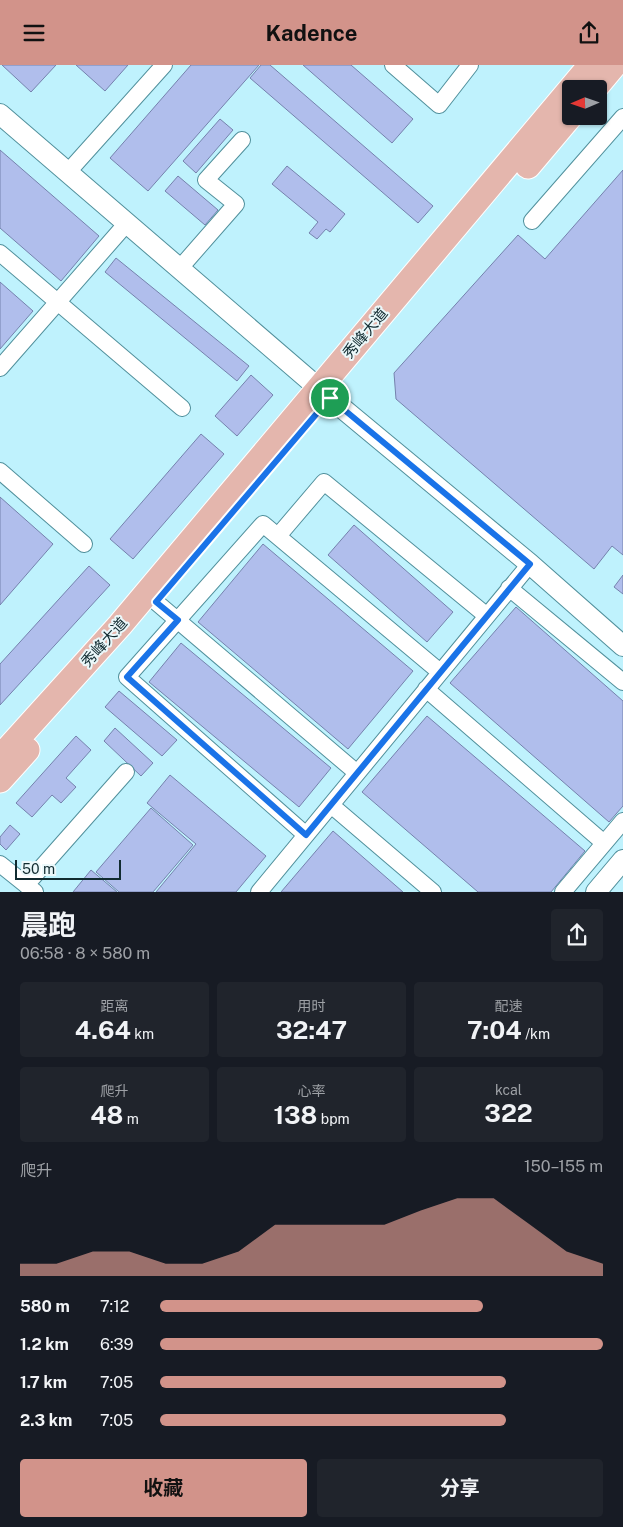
<!DOCTYPE html>
<html lang="zh">
<head>
<meta charset="utf-8">
<style>
  body { margin:0; font-family:"Public Sans","Noto Sans SC",sans-serif; background:#20242c; color:#f1f3f6; height:100vh; display:flex; flex-direction:column; font-size:19px; white-space:nowrap }
  * { box-sizing:border-box; margin:0 }
  p { font-size:16px; color:#9ea1a6 }
  .icon { flex:none; width:28px; height:28px; fill:none; stroke:currentColor; stroke-width:2; stroke-linecap:round; stroke-linejoin:round }
  .map { position:relative; height:827px; overflow:hidden }
  .details { display:flex; flex-direction:column; background:#171b24; flex:1 }
  .details>* { flex:none }
  .needle { width:32px; rotate:268deg }
  .tools { position:absolute; left:562px; top:15px; display:grid; gap:10px }
  .tools a { display:grid; place-items:center; width:45px; height:45px; border-radius:5px; background:#171b24; box-shadow:0 1px 4px #0004; font-size:25px }
  .scale { position:absolute; left:15px; bottom:12px; width:106px; box-sizing:border-box; padding-left:5px; border:2px solid #112b30; border-top:0; font-size:14px; line-height:18px; white-space:nowrap; color:#112b30; -webkit-text-stroke:4px #ebf8fa; paint-order:stroke }
  .pin { position:absolute; display:grid; place-items:center; width:42px; height:42px; color:#fff; margin:-21px; border:2px solid #fff; border-radius:50%; box-shadow:0 1px 5px #0007 }
  .round { display:grid; place-items:center; flex:none; width:52px; height:52px; border-radius:5px; background:#20242c }
  .overview { display:flex; align-items:center; justify-content:space-between; height:85px; padding:0 20px }
  h1 { font-size:28px; font-weight:700; line-height:38px }
  .stats { display:grid; grid-template-columns:repeat(3,1fr); gap:8px; height:85px; padding:5px 20px }
  .stats div { display:grid; align-content:center; border-radius:5px; background:#20242c; text-align:center }
  .stats b { font-size:25px; font-weight:700 }
  .stats small { font-size:14px; font-weight:400 }
  .stats p { font-size:14px }
  .chart { height:140px; padding:10px 20px }
  .chart p { display:flex; justify-content:space-between }
  .chart svg { width:100%; height:90px; margin-top:5px; fill:#d2938a; opacity:.7 }
  .primary-button { display:flex; gap:10px; margin-top:auto; padding:10px 20px }
  .primary-button a { flex:1; height:58px; border-radius:5px; background:#d2938a; color:#111; font-size:20px; font-weight:700; line-height:58px; text-align:center }
  .primary-button a+a { background:#20242c; color:#f1f3f6 }
  ul { padding:0 20px; list-style:none; font-size:16px }
  li { display:grid; grid-template-columns:80px 60px 1fr; align-items:center; height:38px }
  li i { height:12px; border-radius:6px; background:#d2938a }
  header { display:flex; justify-content:space-between; align-items:center; height:65px; padding:0 20px; background:#d2938a; color:#111; font-size:22px; font-weight:700 }
  .map>svg:first-child { display:block }
</style>
</head>
<body>
<header><svg class="icon" aria-label="menu" viewBox="0 0 24 24"><path d="M4 6h16M4 12h16M4 18h16"/></svg>Kadence<svg class="icon" aria-label="share" viewBox="0 0 24 24"><path d="M12 15V3M7 8l5-5 5 5M5 13v7h14v-7"/></svg></header>
<div class="map">
<svg width="623" height="827" viewBox="0 0 623 827">
  <rect width="100%" height="100%" fill="#bff2fd"/>
  <!-- building -->
  <path fill="#b0beec" stroke="#7582ad" d="M2 0H56L31 27Z
    M76 0H128L105 26Z
    M191 0H259L148 126 110 93Z
    M261 0H270L433 141 418 158 250 13Z
    M303 0H351L413 54 392 78Z
    M220 54 233 65 196 108 183 96Z
    M0 85 99 171 61 216 0 163Z
    M287 101 345 149 330 167 326 164 317 174 309 168 318 157 272 119Z
    M623 105V490L612 481 594 504 396 334 394 308 518 170 545 194Z
    M178 111 218 145 205 160 165 126Z
    M116 193 249 301 237 316 105 207Z
    M0 217 33 246 0 284Z
    M251 310 273 330 237 371 215 351Z
    M201 369 224 389 133 494 110 474Z
    M0 432 53 479 0 540Z
    M354 460 453 547 427 577 328 490Z
    M263 479 413 606 348 684 198 557Z
    M89 501 110 520 0 640V599Z
    M623 510V529L614 522Z
    M516 542 623 636V741L609 757 450 618Z
    M181 578 331 703 299 742 149 617Z
    M119 626 177 675 162 691 105 642Z
    M427 651 585 786 551 827H478L362 727Z
    M115 663 153 698 141 711 104 676Z
    M76 671 91 685 66 713 76 722 61 738 52 730 32 752 16 738Z
    M170 710 266 791 236 827H156L196 779 147 738Z
    M151 743 193 780 153 827H119L96 807Z
    M10 760 20 769 6 785 0 779V772Z
    M333 766 403 827H281Z
    M91 805 117 827H73Z"/>
  <g fill="none" stroke-linecap="round" stroke-linejoin="round">
    <defs>
      <path id="minor" d="M393 0 439 40 470 0
        M68 107 164 0
        M532 156 623 52
        M0 188 182 343
        M180 203 236 139 206 115 242 75
        M0 303 127 158
        M0 406 84 479
        M278 471 324 417 487 551
        M509 523 623 617
        M156 537 357 708
        M426 624 604 778
        M331 740 433 827
        M306 770 127 612 263 459 440 607
        M0 799 35 827
        M26 820 126 707
        M259 827 530 499
        M563 827 623 756"/>
      <path id="tertiary" d="M0 49 330 333 530 499 623 581
        M596 827 623 795"/>
      <path id="primary" d="M594 24 614 0
        M528 101 571 50
        M0 693 120 560 591 0
        M0 715 27 685"/>
    </defs>
    <!-- minor casing -->
    <use href="#minor" stroke="#51909c" stroke-width="18"/>
    <!-- tertiary casing -->
    <use href="#tertiary" stroke="#51909c" stroke-width="22"/>
    <!-- primary casing -->
    <use href="#primary" stroke="#fff" stroke-width="27"/>
    <!-- minor -->
    <use href="#minor" stroke="#fff" stroke-width="16"/>
    <!-- tertiary -->
    <use href="#tertiary" stroke="#fff" stroke-width="20"/>
    <!-- primary -->
    <use href="#primary" stroke="#e4b6ad" stroke-width="25"/>
  </g>
  <g fill="none" stroke-linecap="round" stroke-linejoin="round">
    <defs>
      <path id="route" d="M330 333 530 499 306 770 127 612 178 555 156 537Z"/>
    </defs>
    <!-- route casing -->
    <use href="#route" stroke="#fff" stroke-width="10"/>
    <!-- route -->
    <use href="#route" stroke="#1a73e8" stroke-width="6"/>
  </g>
  <g text-anchor="middle" dominant-baseline="central" stroke-width="4" stroke-linejoin="round" paint-order="stroke">
    <!-- street labels -->
    <g font-size="15" fill="#112b30" stroke="#ebf8fa">
      <text transform="translate(365 268) rotate(-50)">秀峰大道</text>
      <text transform="translate(104 577) rotate(-48)">秀峰大道</text>
    </g>
  </g>
</svg>
<div class="tools">
<a><svg class="needle" viewBox="-14 -14 28 28"><path d="M0-13l5 13h-10z" fill="#e53935"/><path d="M0 13l5-13h-10z" fill="#9ea1a6"/></svg></a>
</div>
<div class="scale">50 m</div>
<div class="pin" style="left:330px;top:333px;background:#1e9e55"><svg class="icon" aria-label="arrive" viewBox="0 0 24 24"><path d="M6 21V4h12l-3 4 3 4H6"/></svg></div>
</div>
<section class="details">
<div class="overview"><div><h1>晨跑</h1><p>06:58 · 8 × 580 m</p></div><a class="round"><svg class="icon" aria-label="share" viewBox="0 0 24 24"><path d="M12 15V3M7 8l5-5 5 5M5 13v7h14v-7"/></svg></a></div>
<div class="stats">
<div><p>距离</p><b>4.64<small> km</small></b></div>
<div><p>用时</p><b>32:47</b></div>
<div><p>配速</p><b>7:04<small> /km</small></b></div>
</div>
<div class="stats">
<div><p>爬升</p><b>48<small> m</small></b></div>
<div><p>心率</p><b>138<small> bpm</small></b></div>
<div><p>kcal</p><b>322</b></div>
</div>
<div class="chart"><p><span>爬升</span>150–155 m</p>
<svg viewBox="0 0 160 44" preserveAspectRatio="none"><path d="M0 44V38L10 38L20 32L30 32L40 38L50 38L60 32L70 19L80 19L90 19L100 19L110 12L120 6L130 6L140 19L150 32L160 38V44z"/></svg>
</div>
<ul>
<li><b>580 m</b>7:12<i style="width:73%"></i></li>
<li><b>1.2 km</b>6:39<i style="width:100%"></i></li>
<li><b>1.7 km</b>7:05<i style="width:78%"></i></li>
<li><b>2.3 km</b>7:05<i style="width:78%"></i></li>
</ul>
<div class="primary-button"><a>收藏</a><a>分享</a></div>
</section>
</body>
</html>
